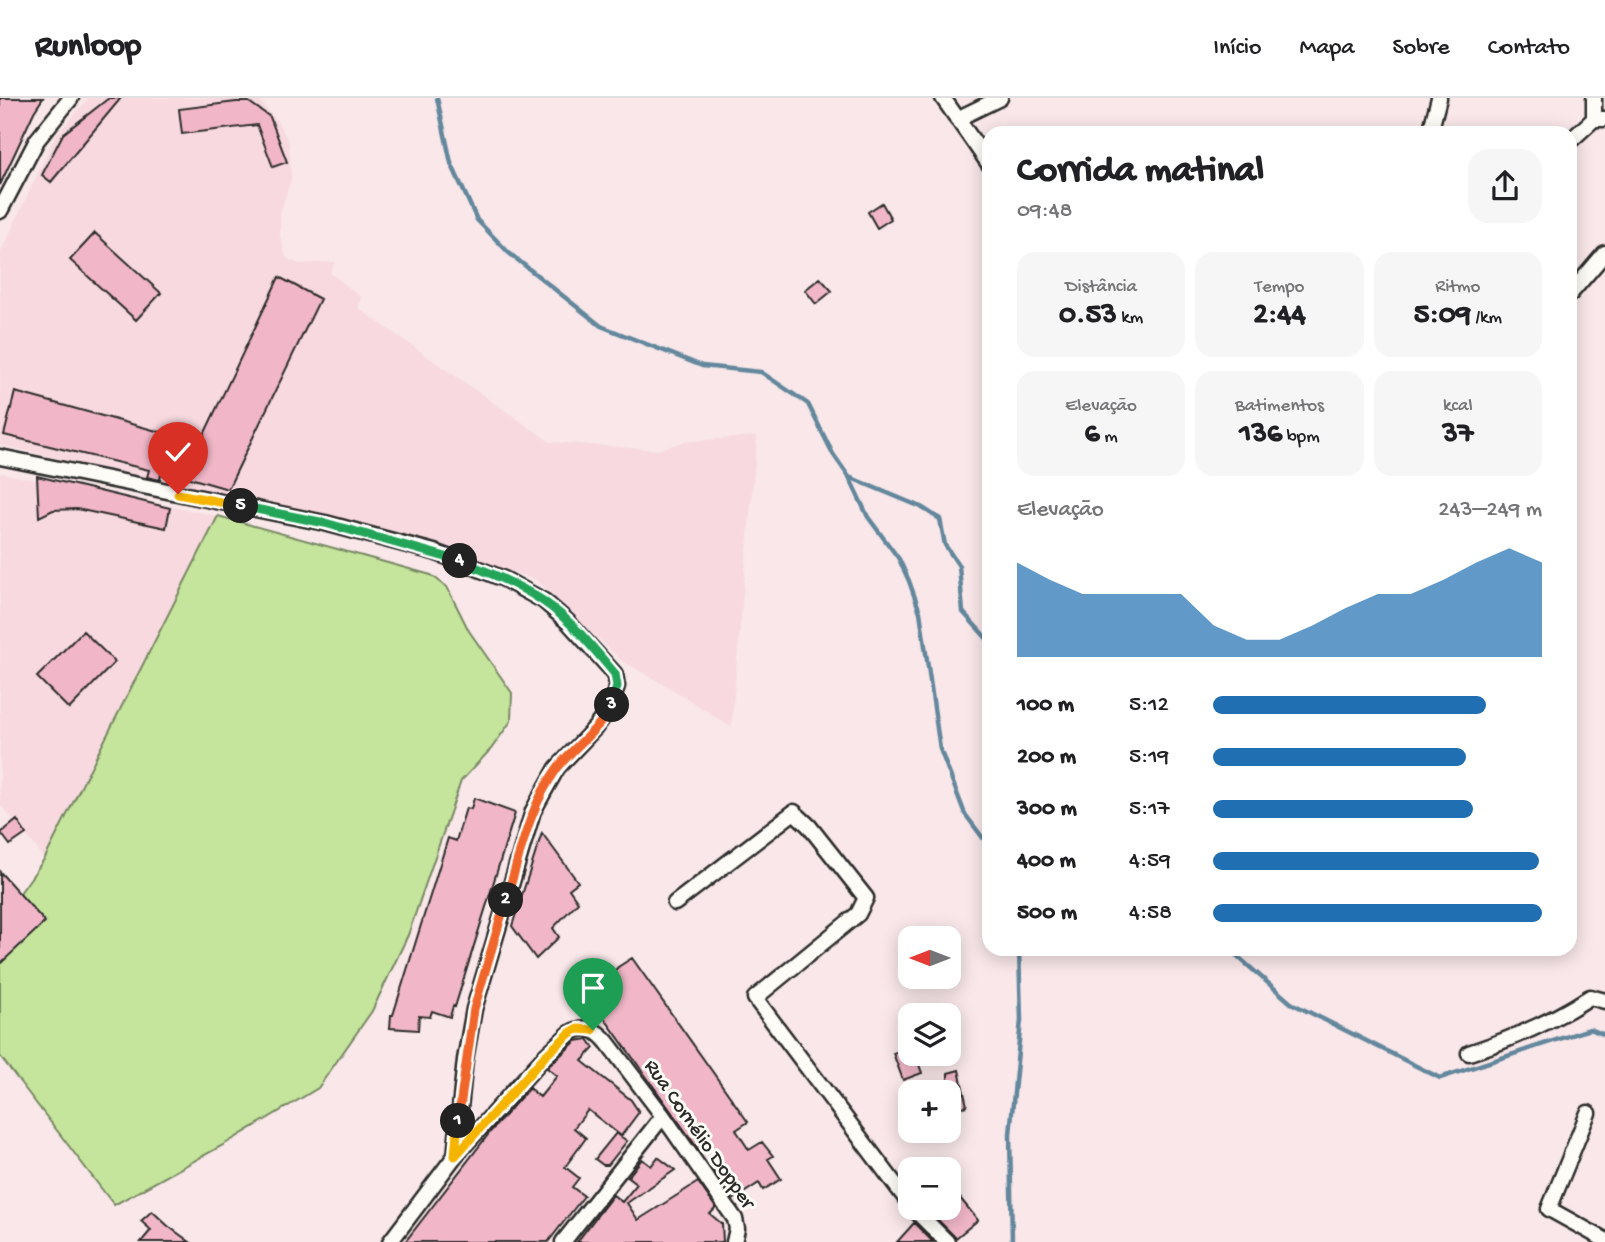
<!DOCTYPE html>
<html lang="pt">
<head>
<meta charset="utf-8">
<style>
  body { margin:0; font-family:"Gochi Hand",sans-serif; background:#f6f6f6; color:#202124; height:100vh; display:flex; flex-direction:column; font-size:26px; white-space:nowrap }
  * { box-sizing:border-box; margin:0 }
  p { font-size:23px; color:#757577 }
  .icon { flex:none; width:38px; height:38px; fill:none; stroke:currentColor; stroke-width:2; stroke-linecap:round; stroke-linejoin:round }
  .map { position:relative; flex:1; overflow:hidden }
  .drawer { position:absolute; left:982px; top:28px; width:595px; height:830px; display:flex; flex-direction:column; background:#fff; border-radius:21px; box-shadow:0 4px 18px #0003 }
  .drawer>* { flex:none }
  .needle { width:46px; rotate:270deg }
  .fabs { position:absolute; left:898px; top:828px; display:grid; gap:14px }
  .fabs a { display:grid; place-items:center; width:63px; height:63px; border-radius:14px; background:#fff; box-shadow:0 4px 18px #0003; font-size:35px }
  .pin { position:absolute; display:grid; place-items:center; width:60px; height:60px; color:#fff; margin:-72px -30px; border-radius:50% 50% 50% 0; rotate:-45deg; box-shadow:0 0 7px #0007 }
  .pin .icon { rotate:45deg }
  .km { position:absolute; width:35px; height:35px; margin:-18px; border-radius:50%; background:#222; color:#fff; font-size:19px; line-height:35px; text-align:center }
  .round { display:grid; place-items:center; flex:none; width:74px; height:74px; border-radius:21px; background:#f6f6f6 }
  .overview { display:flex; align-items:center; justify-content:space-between; height:119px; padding:0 35px }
  h1 { font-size:38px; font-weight:800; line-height:52px }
  .stats { display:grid; grid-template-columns:repeat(3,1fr); gap:10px; height:119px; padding:7px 35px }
  .stats div { display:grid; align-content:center; border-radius:18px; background:#f6f6f6; text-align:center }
  .stats b { font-size:30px; font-weight:800 }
  .stats small { font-size:19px; font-weight:400 }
  .stats p { font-size:19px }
  .chart { height:196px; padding:14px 35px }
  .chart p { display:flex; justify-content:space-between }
  .chart svg { width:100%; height:126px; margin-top:7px; fill:#1f6fb2; opacity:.7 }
  ul { padding:0 35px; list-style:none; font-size:23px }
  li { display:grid; grid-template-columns:112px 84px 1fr; align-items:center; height:52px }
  li i { height:18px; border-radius:9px; background:#1f6fb2 }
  header { display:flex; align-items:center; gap:42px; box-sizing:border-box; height:98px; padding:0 35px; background:#fff; border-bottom:2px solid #e0e0e0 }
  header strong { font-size:33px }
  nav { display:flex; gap:38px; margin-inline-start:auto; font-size:24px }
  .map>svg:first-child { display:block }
</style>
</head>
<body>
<header>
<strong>Runloop</strong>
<nav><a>Início</a><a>Mapa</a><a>Sobre</a><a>Contato</a></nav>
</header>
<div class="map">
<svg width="1605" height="1144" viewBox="0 0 1605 1144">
  <rect width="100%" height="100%" fill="#f9e7e9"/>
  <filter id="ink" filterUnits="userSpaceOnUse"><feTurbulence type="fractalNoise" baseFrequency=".0143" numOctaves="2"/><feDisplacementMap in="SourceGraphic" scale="14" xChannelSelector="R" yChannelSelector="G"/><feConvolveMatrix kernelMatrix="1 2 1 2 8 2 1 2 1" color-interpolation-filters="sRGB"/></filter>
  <g filter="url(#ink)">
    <!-- built -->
    <path fill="#f7d9df" d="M89 0H257L277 23 289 44 291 81 280 115V139L286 160 299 166 335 164 330 175 361 199 358 210 550 344 658 352 684 344 757 338 731 629 674 592 622 563 537 482 401 440 0 347V156L56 37Z
      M0 375 218 418 45 760 0 706Z"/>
    <!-- green -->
    <path fill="#c5e49c" stroke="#788864" stroke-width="2" d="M218 418 431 477 447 489 469 533 512 595 511 623 491 651 461 683 408 837 372 913 318 990 225 1046 114 1107 0 958V823L45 760Z"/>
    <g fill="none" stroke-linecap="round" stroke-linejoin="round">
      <!-- stream -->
      <path stroke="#63879c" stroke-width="4.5" d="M437 0 451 65 477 122 509 155 601 228 702 268 761 274 808 306 833 356 849 379 921 409 940 421 945 447 959 468 963 514 989 543
        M849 379 868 419 899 461 909 483 920 514 940 651 965 716 989 748
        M1228 850 1291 905 1440 980 1590 931 1605 937
        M1012 1144 1010 1036 1021 922 1019 850"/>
    </g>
    <!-- building -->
    <path fill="#f1b7c8" stroke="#2b2b2b" stroke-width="2" d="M0 0H43L34 14 0 87Z
      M109 0H121L51 84 42 77 63 36Z
      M236 4H249L270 19 287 64 273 69 257 27 182 36 179 11Z
      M882 105 891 121 877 130 868 114Z
      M95 135 161 195 136 222 70 162Z
      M279 179 320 201 228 391 183 378 181 382 161 376 160 382 147 379 149 372 4 337 15 294 193 343 194 340 201 343Z
      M820 180 832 193 816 206 805 192Z
      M37 378 170 410 166 430 77 411 53 412 39 419Z
      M83 533 115 564 69 611 37 579Z
      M474 700 515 715 455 909 453 908 450 919 432 913 430 919 419 918 418 932 390 930 391 917H393L448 740 456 743 466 710 471 711Z
      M17 722 26 736 10 747 1 735Z
      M542 735 578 784 569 791 578 804 553 830 559 839 536 861 512 828Z
      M0 774 45 824 0 866Z
      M632 860 748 1024 736 1032 749 1052 762 1044 773 1058 768 1061 781 1081 763 1092 759 1085 733 1102 714 1074 724 1068 711 1048 701 1055 595 907 604 901 597 891 618 869Z
      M588 941 594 950 582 963 631 1002 639 1014 621 1038 588 1012 574 1030 586 1040 565 1069 579 1080 572 1089 584 1098 548 1144H405L491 1033 529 990 540 999 557 978 547 970 550 967 576 943Z
      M910 949V956H915L922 975 903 982 893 955Z
      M959 972 967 1008 948 1012V975Z
      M616 1035 627 1043 608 1067H603L595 1061Z
      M658 1059 675 1072 627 1105 638 1122 698 1084 716 1110 710 1116 722 1126 723 1144H577L613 1097 622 1104 637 1086 628 1079 642 1061 651 1068Z
      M960 1100 978 1122 956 1140 938 1122Z
      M152 1113 168 1128 190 1144H141L151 1132 141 1123Z
      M914 1125 933 1144H897Z"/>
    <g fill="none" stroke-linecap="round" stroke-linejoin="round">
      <defs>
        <path id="minor" d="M943 0 989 66
          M1594 0V21
          M957 21 1000 0
          M1430 35 1439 0
          M1570 43 1594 21H1605
          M0 113 37 42 71 0
          M1570 196 1605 155
          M0 359 325 425 434 454 464 465 504 481 544 503 568 524 615 576 617 588 610 610 595 630 557 670 533 713 474 911 465 962 455 1058
          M675 805 794 714 809 728 866 800 858 816 755 900 910 1106
          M1469 955C1512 941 1552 924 1590 899L1605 903
          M1588 1015 1549 1111 1605 1142
          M913 1110 947 1144
          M390 1144 455 1058 545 958 570 935C585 926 596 931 607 944L663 1018 735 1121 737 1131 734 1144
          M563 1144 663 1018"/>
      </defs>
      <!-- minor casing -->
      <use href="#minor" stroke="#2b2b2b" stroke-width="19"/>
      <!-- minor -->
      <use href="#minor" stroke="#fdfcf7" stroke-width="14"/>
    </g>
  </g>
  <g fill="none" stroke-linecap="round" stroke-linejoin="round" filter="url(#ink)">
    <defs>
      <path id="split-1" d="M458 1023 455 1058 545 958 570 935 577 931 593 932"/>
      <path id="split-2" d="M458 1023 474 911 506 802"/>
      <path id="split-3" d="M506 802C520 758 528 711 556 672 572 649 599 633 612 607"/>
      <path id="split-4" d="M460 463C489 474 518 486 543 503 570 521 594 551 615 576L617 588 612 607"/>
      <path id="split-5" d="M241 408 325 425 460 463"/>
      <path id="split-6" d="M178 396 241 408"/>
    </defs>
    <!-- split-1 casing -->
    <use href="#split-1" stroke="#fff" stroke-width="14"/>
    <!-- split-2 casing -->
    <use href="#split-2" stroke="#fff" stroke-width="14"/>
    <!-- split-3 casing -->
    <use href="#split-3" stroke="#fff" stroke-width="14"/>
    <!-- split-4 casing -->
    <use href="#split-4" stroke="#fff" stroke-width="14"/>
    <!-- split-5 casing -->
    <use href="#split-5" stroke="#fff" stroke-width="14"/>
    <!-- split-6 casing -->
    <use href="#split-6" stroke="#fff" stroke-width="14"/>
    <!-- split-1 -->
    <use href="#split-1" stroke="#f5b400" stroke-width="9"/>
    <!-- split-2 -->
    <use href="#split-2" stroke="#f0652b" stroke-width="9"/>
    <!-- split-3 -->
    <use href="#split-3" stroke="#f0652b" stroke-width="9"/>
    <!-- split-4 -->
    <use href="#split-4" stroke="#22a559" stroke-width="9"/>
    <!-- split-5 -->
    <use href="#split-5" stroke="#22a559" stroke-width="9"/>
    <!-- split-6 -->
    <use href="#split-6" stroke="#f5b400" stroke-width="9"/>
  </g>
  <g text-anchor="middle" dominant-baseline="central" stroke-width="6" stroke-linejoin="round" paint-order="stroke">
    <!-- street labels -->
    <g font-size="21" fill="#2b2b2b" stroke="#fdfcf7">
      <text transform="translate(698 1037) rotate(55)">Rua Cornélio Dopper</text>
    </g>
  </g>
</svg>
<div class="fabs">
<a><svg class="needle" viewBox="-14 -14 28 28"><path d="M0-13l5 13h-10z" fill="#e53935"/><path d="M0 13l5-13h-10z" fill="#757577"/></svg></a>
<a><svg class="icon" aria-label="layers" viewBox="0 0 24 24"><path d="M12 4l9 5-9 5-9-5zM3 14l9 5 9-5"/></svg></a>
<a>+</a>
<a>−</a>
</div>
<div class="pin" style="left:593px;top:932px;background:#1e9e55"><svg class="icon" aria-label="arrive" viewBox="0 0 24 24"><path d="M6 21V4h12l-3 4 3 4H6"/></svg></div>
<div class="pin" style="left:178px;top:396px;background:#d93025"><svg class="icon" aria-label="check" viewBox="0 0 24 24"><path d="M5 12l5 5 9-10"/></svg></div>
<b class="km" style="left:458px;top:1023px">1</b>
<b class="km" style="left:506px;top:802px">2</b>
<b class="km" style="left:612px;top:607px">3</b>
<b class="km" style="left:460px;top:463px">4</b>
<b class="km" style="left:241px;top:408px">5</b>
<section class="drawer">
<div class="overview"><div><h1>Corrida matinal</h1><p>09:48</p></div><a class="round"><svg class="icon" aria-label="share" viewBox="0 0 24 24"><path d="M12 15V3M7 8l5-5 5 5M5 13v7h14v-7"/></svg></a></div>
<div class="stats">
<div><p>Distância</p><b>0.53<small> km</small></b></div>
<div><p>Tempo</p><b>2:44</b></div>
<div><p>Ritmo</p><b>5:09<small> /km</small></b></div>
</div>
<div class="stats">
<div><p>Elevação</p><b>6<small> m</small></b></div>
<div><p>Batimentos</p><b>136<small> bpm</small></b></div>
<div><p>kcal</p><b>37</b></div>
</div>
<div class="chart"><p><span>Elevação</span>243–249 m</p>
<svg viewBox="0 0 160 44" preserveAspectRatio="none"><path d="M0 44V11L10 17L20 22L30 22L40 22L50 22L60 33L70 38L80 38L90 33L100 27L110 22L120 22L130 17L140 11L150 6L160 11V44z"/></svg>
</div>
<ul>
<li><b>100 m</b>5:12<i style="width:83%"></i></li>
<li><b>200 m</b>5:19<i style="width:77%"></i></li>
<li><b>300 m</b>5:17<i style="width:79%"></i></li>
<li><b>400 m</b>4:59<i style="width:99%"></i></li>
<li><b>500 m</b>4:58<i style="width:100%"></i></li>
</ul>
</section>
</div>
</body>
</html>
